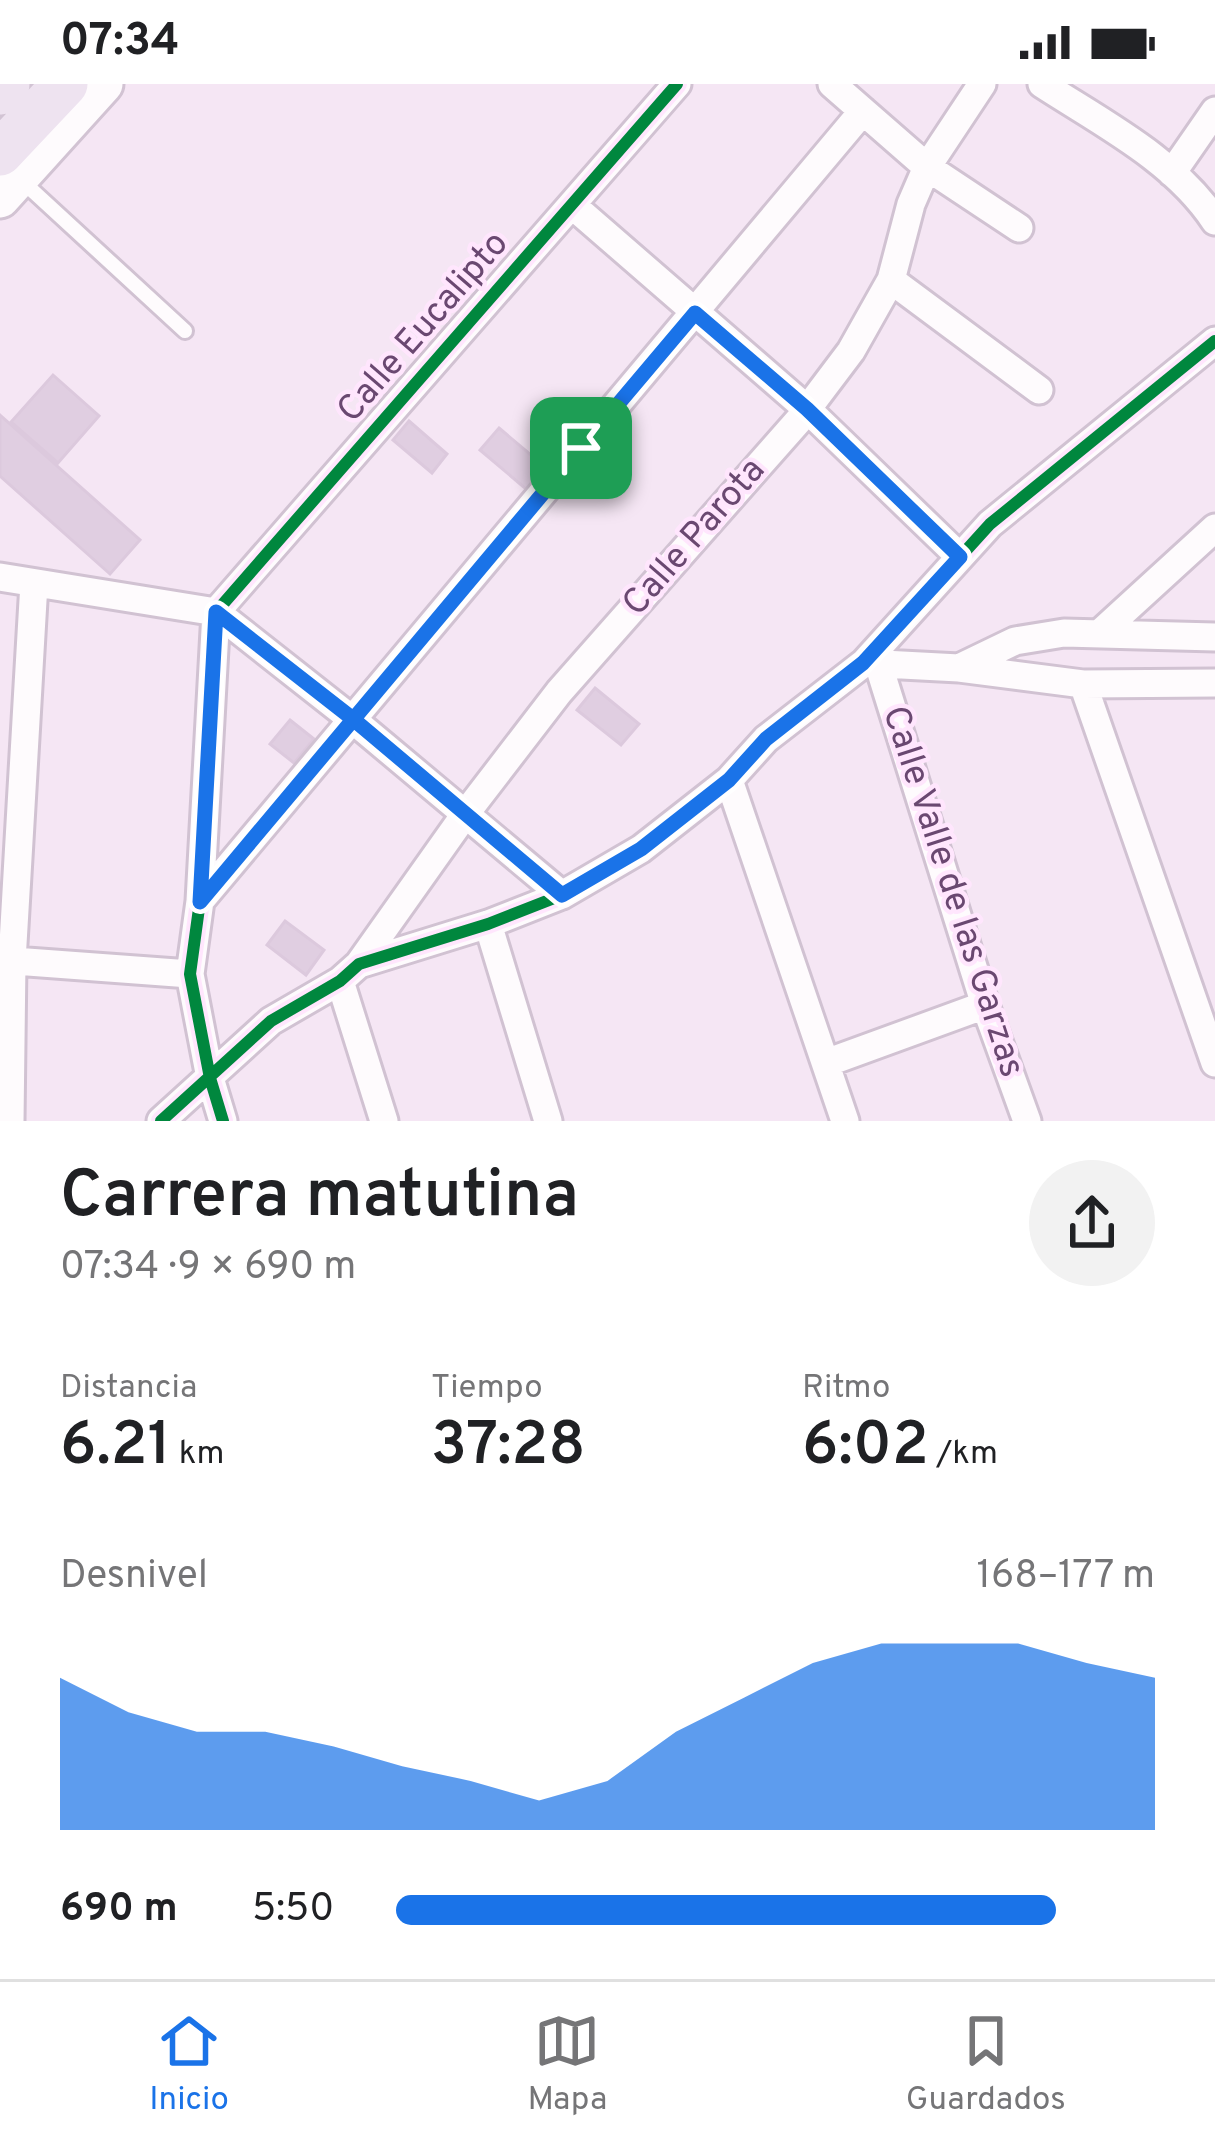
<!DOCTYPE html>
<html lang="es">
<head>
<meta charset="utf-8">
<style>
  body { margin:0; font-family:Overpass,sans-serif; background:#f2f2f2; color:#202124; height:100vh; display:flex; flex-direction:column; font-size:45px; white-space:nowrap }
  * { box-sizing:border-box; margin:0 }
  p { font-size:39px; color:#757577 }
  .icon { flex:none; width:66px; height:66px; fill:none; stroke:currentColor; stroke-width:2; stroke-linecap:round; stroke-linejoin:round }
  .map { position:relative; height:1037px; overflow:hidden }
  .side { display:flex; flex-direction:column; background:#fff; flex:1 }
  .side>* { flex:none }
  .pin { position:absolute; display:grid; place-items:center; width:102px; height:102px; color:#fff; margin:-51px; border-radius:24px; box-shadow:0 6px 18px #0006 }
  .round { display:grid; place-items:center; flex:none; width:126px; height:126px; border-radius:63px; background:#f2f2f2 }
  .summary { display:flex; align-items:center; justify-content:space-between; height:204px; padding:0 60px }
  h1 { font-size:66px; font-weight:600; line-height:90px }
  .stats { display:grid; grid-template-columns:repeat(3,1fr); gap:18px; height:204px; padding:12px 60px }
  .stats div { display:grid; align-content:center }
  .stats b { font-size:60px; font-weight:600 }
  .stats small { font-size:33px; font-weight:400 }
  .stats p { font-size:33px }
  .chart { height:336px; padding:24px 60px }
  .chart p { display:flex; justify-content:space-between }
  .chart svg { width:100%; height:216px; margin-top:12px; fill:#1a73e8; opacity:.7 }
  ul { padding:0 60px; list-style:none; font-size:39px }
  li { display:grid; grid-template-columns:192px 144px 1fr; align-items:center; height:90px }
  li i { height:30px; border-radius:15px; background:#1a73e8 }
  .status { display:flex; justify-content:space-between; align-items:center; height:84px; padding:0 60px; background:#fff; direction:ltr }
  .status svg { height:33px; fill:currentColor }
  .menu { display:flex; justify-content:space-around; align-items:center; height:168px; border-top:3px solid #e0e0e0; background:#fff; font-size:33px; color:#757577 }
  .menu a { display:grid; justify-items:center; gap:6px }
  .menu .current { color:#1a73e8 }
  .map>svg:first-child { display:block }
</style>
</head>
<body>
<div class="status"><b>07:34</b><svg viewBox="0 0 49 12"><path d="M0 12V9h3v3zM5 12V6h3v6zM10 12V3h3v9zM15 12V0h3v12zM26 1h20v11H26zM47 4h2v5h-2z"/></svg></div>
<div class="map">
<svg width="1215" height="1037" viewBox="0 0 1215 1037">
  <rect width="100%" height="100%" fill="#f5e6f4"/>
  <!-- building -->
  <path fill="#e0cee1" stroke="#dcc9dd" stroke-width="3" d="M53 291 99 332 58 379 11 338Z
    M0 331 140 456 110 490 0 392Z
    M409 337 447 370 432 389 393 356Z
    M499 344 550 387 532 410 480 366Z
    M595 604 639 640 621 661 577 626Z
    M290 636 314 655 294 679 270 660Z
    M285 837 324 866 306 891 267 861Z"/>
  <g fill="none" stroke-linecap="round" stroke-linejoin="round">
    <defs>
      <path id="service" d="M22 97 185 247"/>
      <path id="minor" d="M832 0 927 83 1019 144
        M1042 0C1102 39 1175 76 1215 137
        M1172 89 1215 27
        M572 121 807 325 960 473
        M891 196 1039 306
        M0 493 216 528 353 636 562 811
        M1099 550 1215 444
        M864 579 959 584 1083 600 1215 599
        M878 579 985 921 1027 1037
        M959 584 1015 557 1064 549 1215 553
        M1083 600 1215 979
        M729 696 845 1037
        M200 817 863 27
        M488 840 548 1037
        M0 876 190 890
        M359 880 466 729 559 608 799 336 851 267 891 196 911 120 927 83 982 0
        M340 897 384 1037
        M826 979 985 921
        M10 1037 12 877 34 499
        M161 1037 271 937 340 897 359 880 488 840 562 811 641 765 729 696 766 655 864 579 990 440 1215 257
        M223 1037 210 994 190 890 200 817 216 528 677 0"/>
      <path id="secondary" d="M0 114 103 0"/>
      <path id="trunk" d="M0 8 7 0
        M0 69 65 0"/>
    </defs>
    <!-- service casing -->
    <use href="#service" stroke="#d1c2d2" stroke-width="20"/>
    <!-- minor casing -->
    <use href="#minor" stroke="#d1c2d2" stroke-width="33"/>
    <!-- secondary casing -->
    <use href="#secondary" stroke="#d2c3d3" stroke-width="45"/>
    <!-- trunk casing -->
    <use href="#trunk" stroke="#d2c4d4" stroke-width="51"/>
    <!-- service -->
    <use href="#service" stroke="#fefbfd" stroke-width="14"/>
    <!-- minor -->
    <use href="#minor" stroke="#fefbfd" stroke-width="27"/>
    <!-- secondary -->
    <use href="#secondary" stroke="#fefbfd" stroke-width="39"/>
    <!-- trunk -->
    <use href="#trunk" stroke="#eee3f0" stroke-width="45"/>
    <defs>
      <path id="cycleway" d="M161 1037 271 937 340 897 359 880 488 840 562 811 641 765 729 696 766 655 864 579 990 440 1215 257
        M223 1037 210 994 190 890 200 817 216 528 677 0"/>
    </defs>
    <!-- cycleway casing -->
    <use href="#cycleway" stroke="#ffe6fd" stroke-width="20"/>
    <!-- cycleway -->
    <use href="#cycleway" stroke="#00873e" stroke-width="12"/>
  </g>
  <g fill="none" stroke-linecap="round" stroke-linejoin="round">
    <defs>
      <path id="route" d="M581 364C454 515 327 666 200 818L216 528 353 635 562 811 641 765 729 696 766 655 863 579 960 473 807 325 695 229 581 364"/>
    </defs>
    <!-- route casing -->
    <use href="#route" stroke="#fff" stroke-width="24"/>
    <!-- route -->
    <use href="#route" stroke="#1a73e8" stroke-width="15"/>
  </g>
  <g text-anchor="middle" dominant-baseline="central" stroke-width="9" stroke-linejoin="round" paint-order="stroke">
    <!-- street labels -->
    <g font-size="36" fill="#6a4871" stroke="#ffe6fd">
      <text transform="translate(424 244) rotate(-49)">Calle Eucalipto</text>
      <text transform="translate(695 454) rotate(-49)">Calle Parota</text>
      <text transform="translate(952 808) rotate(72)">Calle Valle de las Garzas</text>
    </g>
  </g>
</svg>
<div class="pin" style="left:581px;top:364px;background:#1e9e55"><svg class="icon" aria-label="arrive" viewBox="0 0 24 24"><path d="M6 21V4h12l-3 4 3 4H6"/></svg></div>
</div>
<section class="side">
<div class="summary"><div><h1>Carrera matutina</h1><p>07:34 · 9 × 690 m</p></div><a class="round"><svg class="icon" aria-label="share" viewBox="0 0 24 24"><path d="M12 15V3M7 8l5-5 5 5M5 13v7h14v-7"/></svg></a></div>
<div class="stats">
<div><p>Distancia</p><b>6.21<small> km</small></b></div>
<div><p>Tiempo</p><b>37:28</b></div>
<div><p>Ritmo</p><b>6:02<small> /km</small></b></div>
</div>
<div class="chart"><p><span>Desnivel</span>168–177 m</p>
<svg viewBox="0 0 160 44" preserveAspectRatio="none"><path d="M0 44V13L10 20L20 24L30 24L40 27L50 31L60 34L70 38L80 34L90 24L100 17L110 10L120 6L130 6L140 6L150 10L160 13V44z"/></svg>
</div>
<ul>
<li><b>690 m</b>5:50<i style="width:87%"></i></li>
</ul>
</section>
<nav class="menu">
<a class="current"><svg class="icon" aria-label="home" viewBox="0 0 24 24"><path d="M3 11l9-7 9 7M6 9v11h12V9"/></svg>Inicio</a>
<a><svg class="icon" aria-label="map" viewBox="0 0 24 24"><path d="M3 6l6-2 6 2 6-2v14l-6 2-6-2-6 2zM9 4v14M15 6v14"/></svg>Mapa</a>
<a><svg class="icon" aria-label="saved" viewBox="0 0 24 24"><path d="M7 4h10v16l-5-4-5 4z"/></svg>Guardados</a>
</nav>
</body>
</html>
